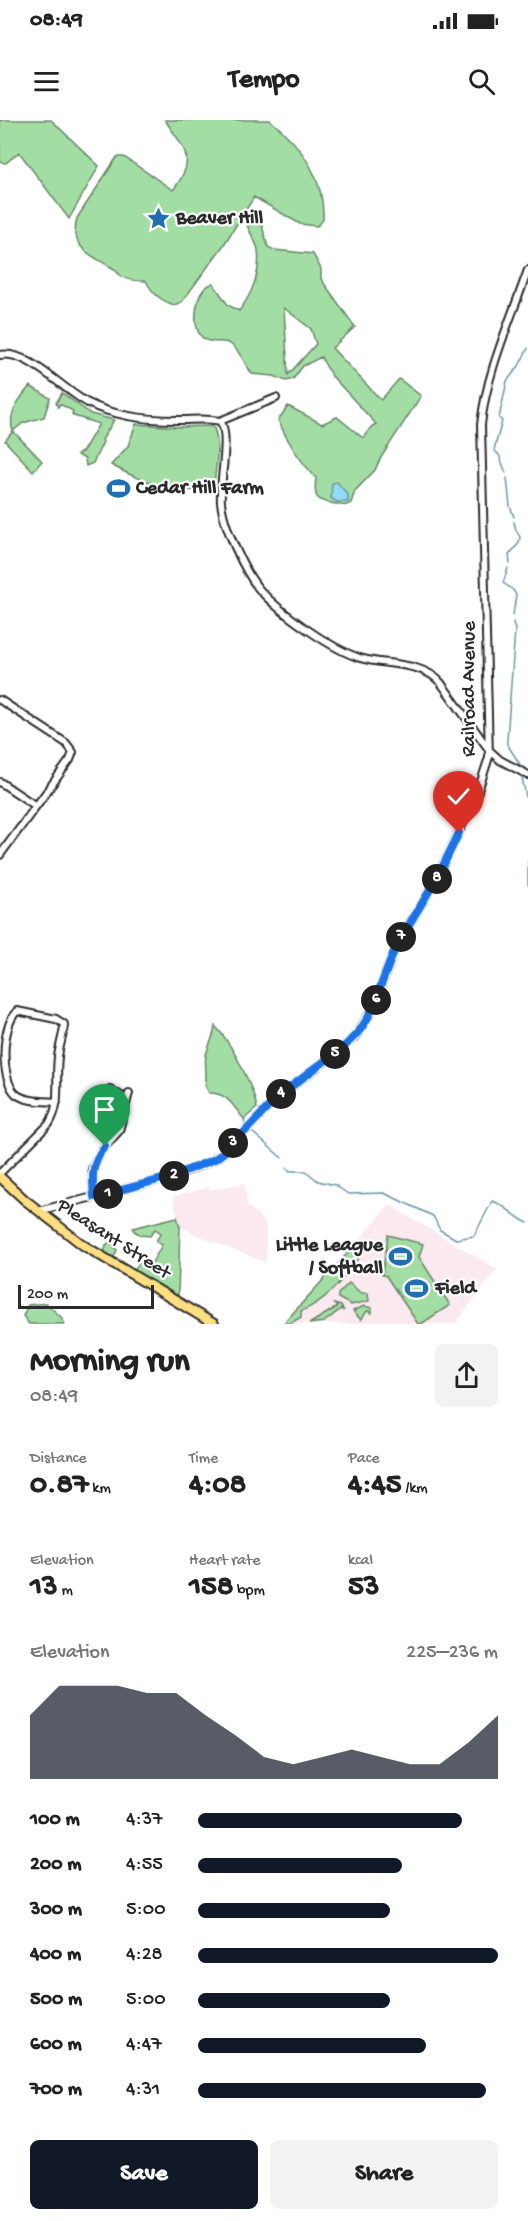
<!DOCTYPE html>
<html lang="en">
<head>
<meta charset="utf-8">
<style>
  body { margin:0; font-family:"Gochi Hand",sans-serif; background:#f2f2f2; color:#222; height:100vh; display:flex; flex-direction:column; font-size:22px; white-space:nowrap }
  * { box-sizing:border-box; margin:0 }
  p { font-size:20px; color:#767676 }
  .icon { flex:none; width:33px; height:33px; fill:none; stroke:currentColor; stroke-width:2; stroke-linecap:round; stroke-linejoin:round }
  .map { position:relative; height:1204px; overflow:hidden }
  .side { display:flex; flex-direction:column; background:#fff; flex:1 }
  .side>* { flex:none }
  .scale { position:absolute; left:18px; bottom:15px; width:136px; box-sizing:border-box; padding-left:6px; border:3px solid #2b2b2b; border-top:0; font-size:16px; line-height:21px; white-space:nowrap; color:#2b2b2b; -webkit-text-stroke:4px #fff; paint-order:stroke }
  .pin { position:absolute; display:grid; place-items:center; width:51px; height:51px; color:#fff; margin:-62px -26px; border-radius:50% 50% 50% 0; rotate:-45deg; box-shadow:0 0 6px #0007 }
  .pin .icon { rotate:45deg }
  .km { position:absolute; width:30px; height:30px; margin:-15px; border-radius:50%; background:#222; color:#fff; font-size:16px; line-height:30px; text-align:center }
  .round { display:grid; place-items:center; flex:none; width:63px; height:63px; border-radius:9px; background:#f2f2f2 }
  .head { display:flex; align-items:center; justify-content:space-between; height:102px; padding:0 30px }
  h1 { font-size:33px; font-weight:700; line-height:45px }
  .figures { display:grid; grid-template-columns:repeat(3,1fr); gap:9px; height:102px; padding:6px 30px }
  .figures div { display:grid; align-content:center }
  .figures b { font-size:30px; font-weight:700 }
  .figures small { font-size:16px; font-weight:400 }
  .figures p { font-size:16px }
  .chart { height:168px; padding:12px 30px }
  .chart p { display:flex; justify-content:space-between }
  .chart svg { width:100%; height:108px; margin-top:6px; fill:#111827; opacity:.7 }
  .primary-button { display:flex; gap:12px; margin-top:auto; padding:12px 30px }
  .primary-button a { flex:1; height:69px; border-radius:9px; background:#111827; color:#fff; font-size:24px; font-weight:700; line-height:69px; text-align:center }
  .primary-button a+a { background:#f2f2f2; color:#222 }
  ul { padding:0 30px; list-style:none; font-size:20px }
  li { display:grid; grid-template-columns:96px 72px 1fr; align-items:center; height:45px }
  li i { height:15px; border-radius:8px; background:#111827 }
  .status { display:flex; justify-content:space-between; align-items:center; height:42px; padding:0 30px; background:#fff; direction:ltr }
  .status svg { height:16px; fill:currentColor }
  header { display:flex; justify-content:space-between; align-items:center; height:78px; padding:0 30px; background:#fff; font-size:27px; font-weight:700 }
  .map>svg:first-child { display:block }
</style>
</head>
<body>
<div class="status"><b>08:49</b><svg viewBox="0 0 49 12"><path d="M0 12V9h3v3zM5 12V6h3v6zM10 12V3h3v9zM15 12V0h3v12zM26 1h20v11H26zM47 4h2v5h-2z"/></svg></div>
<header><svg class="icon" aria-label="menu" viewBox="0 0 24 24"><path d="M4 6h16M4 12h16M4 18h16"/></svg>Tempo<svg class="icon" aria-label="search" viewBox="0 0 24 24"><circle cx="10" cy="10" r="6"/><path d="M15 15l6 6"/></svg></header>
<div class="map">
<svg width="528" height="1204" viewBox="0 0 528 1204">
  <rect width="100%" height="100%" fill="#fff"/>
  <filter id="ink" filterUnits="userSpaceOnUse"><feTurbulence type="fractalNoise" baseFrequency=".0167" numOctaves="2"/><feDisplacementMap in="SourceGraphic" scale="12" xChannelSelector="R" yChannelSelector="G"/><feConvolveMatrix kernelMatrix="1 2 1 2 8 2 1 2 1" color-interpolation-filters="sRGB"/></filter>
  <g filter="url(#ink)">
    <!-- built -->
    <path fill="#fae9ef" d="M245 1063 247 1086 257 1094 266 1106V1142L223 1126 180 1107 177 1093 173 1077 209 1067 210 1070Z
      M389 1085 497 1149 455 1204H283L300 1183 338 1145Z"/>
    <!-- green -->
    <path fill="#a2dea4" stroke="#668468" stroke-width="1.5" fill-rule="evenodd" d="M0 0H51L99 46 69 99 19 32 6 43 0 42Z
      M165 0H270C302 26 325 58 323 100L317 106 300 104 254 77 223 126 182 182 174 185C160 180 153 174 146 161 138 161 128 161 122 157 118 154 116 149 111 147 90 135 69 127 77 98L117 37H124L173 70C198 38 184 29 165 0Z
      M253 99 261 102 268 127 274 130 313 134 321 149V159L355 207 332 228 381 280 399 259 421 276 380 339 375 350 355 371 351 383C345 387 343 385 336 384 317 381 313 379 316 358 299 340 288 323 278 300L288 286 322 304 337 297 363 318 371 307 376 304 331 255 321 237 303 246 293 259 286 261 274 256 252 254C246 245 241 234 233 226 226 219 216 224 206 220 191 212 194 179 205 168 207 166 210 165 213 163L228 185 239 191C252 174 261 152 258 130 257 122 249 113 247 104ZM284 188 311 209 316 224 288 255Z
      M30 266 50 278 44 297 23 303 13 311 42 341 33 351 5 321 13 311C7 294 20 278 30 266Z
      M62 273 91 294 114 300 102 320 103 322 93 343 86 346 85 339 77 335 83 331 99 304 74 296 72 294 73 291 60 284 58 287 56 283Z
      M136 304 178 307 210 306 214 308C221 327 215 352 213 371 170 371 148 365 111 345L128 326Z
      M215 906C231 922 253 966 257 988L244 999C233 987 229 973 209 973L205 965C208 955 204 945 206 935 209 924 214 917 215 906Z
      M177 1097 180 1107 178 1176 104 1133 106 1125 111 1121 117 1130 114 1137 135 1149 140 1141 150 1146 162 1125 156 1121 161 1113 155 1109 150 1116 141 1115 134 1111 133 1108Z
      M388 1115 423 1124 419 1137 450 1185 421 1204H418L386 1156 382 1155Z
      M356 1124 364 1131C346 1154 330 1180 301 1191V1197L289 1204H283Z
      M349 1163 361 1173H368L369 1181 351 1185 338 1178V1174Z
      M46 1183 61 1197 65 1204H29L23 1196 28 1185Z
      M334 1184 341 1186 344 1191 341 1189 324 1202 309 1204 337 1187Z
      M364 1186 372 1188V1193L367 1191 361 1200 353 1191Z"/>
    <!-- water -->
    <path fill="#93dcf5" stroke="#6995a4" stroke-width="1.5" d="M337 362 348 375V382H337L331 378 332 363Z"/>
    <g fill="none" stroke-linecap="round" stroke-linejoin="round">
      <!-- stream -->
      <path stroke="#6995a4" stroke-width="1.5" d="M506 353 499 335 494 330 502 301 499 298 507 261 519 246 528 228
        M507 358 510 386 514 397
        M510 443 509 435 519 423 520 417 516 410 514 402
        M508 448 503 463 513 470 516 475 513 495
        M513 502 515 510 507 619V624L521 646
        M522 658 528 686
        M528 741V765
        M244 999 245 1003
        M252 1012 282 1038
        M287 1048 290 1051H306L318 1061 335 1065 348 1074 384 1073 433 1096 440 1110 456 1119 474 1116 492 1081C506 1085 514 1097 528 1103"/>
      <defs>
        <path id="minor" d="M0 235C27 229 63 270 88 283 116 297 148 300 178 300 192 300 207 298 220 301 231 314 219 363 221 382 223 405 244 451 259 469 279 492 331 529 360 538 387 546 422 541 441 563L490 631 500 640 528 655
          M220 301 276 278
          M0 580 66 623 73 632 70 640 0 735
          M0 662 36 686
          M110 969 127 980
          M0 1053 49 1004C62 983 55 960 58 937 59 926 64 914 64 904L56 899 17 891C1 907 0 959 16 974 26 982 45 981 57 982
          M94 1077 92 1049 101 1031 119 1011 129 973
          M38 1091 164 1059 190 1050 215 1039 228 1029 280 975 335 934 355 917 372 890 396 826 432 767 448 735 477 674 489 637 481 305C486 253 511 199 528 150"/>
        <path id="major" d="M0 1057 25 1080 83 1125 214 1204"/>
      </defs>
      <!-- minor casing -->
      <use href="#minor" stroke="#2b2b2b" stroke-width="10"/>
      <!-- major casing -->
      <use href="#major" stroke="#2b2b2b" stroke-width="12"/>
      <!-- minor -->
      <use href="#minor" stroke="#fff" stroke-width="6"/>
      <!-- major -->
      <use href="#major" stroke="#fedf80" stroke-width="8"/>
    </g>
  </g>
  <g fill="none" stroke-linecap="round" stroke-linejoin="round" filter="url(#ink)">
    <defs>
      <path id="route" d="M105 1026C91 1043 92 1057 94 1077L170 1057 215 1039 228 1029 280 975 346 925 360 910 369 896 396 826 436 760 459 713"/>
    </defs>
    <!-- route casing -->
    <use href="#route" stroke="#fff" stroke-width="12"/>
    <!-- route -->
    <use href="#route" stroke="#1a73e8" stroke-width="8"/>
  </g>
  <!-- icons -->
  <defs>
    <symbol id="sight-bare" viewBox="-9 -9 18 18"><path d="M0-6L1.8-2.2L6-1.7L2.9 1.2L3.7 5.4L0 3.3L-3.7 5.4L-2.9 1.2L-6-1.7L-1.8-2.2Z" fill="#1f6fb2" stroke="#fff" stroke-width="2.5" paint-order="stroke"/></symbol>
    <symbol id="stadium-bare" viewBox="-9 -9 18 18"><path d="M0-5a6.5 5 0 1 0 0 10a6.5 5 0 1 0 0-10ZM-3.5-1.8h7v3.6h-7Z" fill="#1f6fb2" stroke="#fff" stroke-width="2.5" paint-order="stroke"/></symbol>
  </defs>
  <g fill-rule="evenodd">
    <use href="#sight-bare" x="142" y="82" width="33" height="33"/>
    <use href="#stadium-bare" x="102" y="352" width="33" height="33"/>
    <use href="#stadium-bare" x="384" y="1120" width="33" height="33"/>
    <use href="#stadium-bare" x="400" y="1152" width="33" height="33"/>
  </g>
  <g text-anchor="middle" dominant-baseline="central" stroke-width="4.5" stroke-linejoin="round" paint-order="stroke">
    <!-- poi labels -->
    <g font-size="20" font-weight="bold" fill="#2b2b2b" stroke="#fff" text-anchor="start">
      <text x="176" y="99">Beaver Hill</text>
      <text x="136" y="369">Cedar Hill Farm</text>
      <text x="383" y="1126" text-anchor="end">Little League<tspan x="383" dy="23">/ Softball</tspan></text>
      <text x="435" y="1169">Field</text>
    </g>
    <!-- street labels -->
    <g font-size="20" fill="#2b2b2b" stroke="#fff">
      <text transform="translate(470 569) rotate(-90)">Railroad Avenue</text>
      <text transform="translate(113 1120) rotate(33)">Pleasant Street</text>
    </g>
  </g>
</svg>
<div class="scale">200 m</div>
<div class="pin" style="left:105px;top:1026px;background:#1e9e55"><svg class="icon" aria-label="arrive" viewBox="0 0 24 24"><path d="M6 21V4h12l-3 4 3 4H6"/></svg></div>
<div class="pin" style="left:459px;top:713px;background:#d93025"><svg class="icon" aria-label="check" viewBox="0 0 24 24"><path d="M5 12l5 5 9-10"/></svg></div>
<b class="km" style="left:108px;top:1074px">1</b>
<b class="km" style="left:174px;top:1056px">2</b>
<b class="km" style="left:233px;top:1023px">3</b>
<b class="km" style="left:281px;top:974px">4</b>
<b class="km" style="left:335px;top:934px">5</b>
<b class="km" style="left:376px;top:880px">6</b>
<b class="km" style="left:401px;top:817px">7</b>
<b class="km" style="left:437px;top:759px">8</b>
</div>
<section class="side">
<div class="head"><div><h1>Morning run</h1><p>08:49</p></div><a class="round"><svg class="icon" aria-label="share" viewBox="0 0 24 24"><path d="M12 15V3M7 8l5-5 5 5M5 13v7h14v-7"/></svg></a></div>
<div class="figures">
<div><p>Distance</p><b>0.87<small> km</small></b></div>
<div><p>Time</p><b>4:08</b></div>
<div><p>Pace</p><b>4:45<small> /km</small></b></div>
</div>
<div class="figures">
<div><p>Elevation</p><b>13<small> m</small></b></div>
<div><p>Heart rate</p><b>158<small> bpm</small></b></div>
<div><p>kcal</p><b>53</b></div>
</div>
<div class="chart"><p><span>Elevation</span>225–236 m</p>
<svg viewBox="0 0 160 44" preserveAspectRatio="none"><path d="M0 44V18L10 6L20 6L30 6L40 9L50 9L60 18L70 26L80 35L90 38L100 35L110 32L120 35L130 38L140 38L150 29L160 18V44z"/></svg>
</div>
<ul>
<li><b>100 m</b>4:37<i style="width:88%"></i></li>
<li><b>200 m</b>4:55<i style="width:68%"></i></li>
<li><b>300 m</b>5:00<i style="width:64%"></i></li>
<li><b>400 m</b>4:28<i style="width:100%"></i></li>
<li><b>500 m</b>5:00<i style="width:64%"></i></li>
<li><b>600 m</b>4:47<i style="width:76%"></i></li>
<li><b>700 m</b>4:31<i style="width:96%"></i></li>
</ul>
<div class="primary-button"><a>Save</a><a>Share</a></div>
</section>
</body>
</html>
